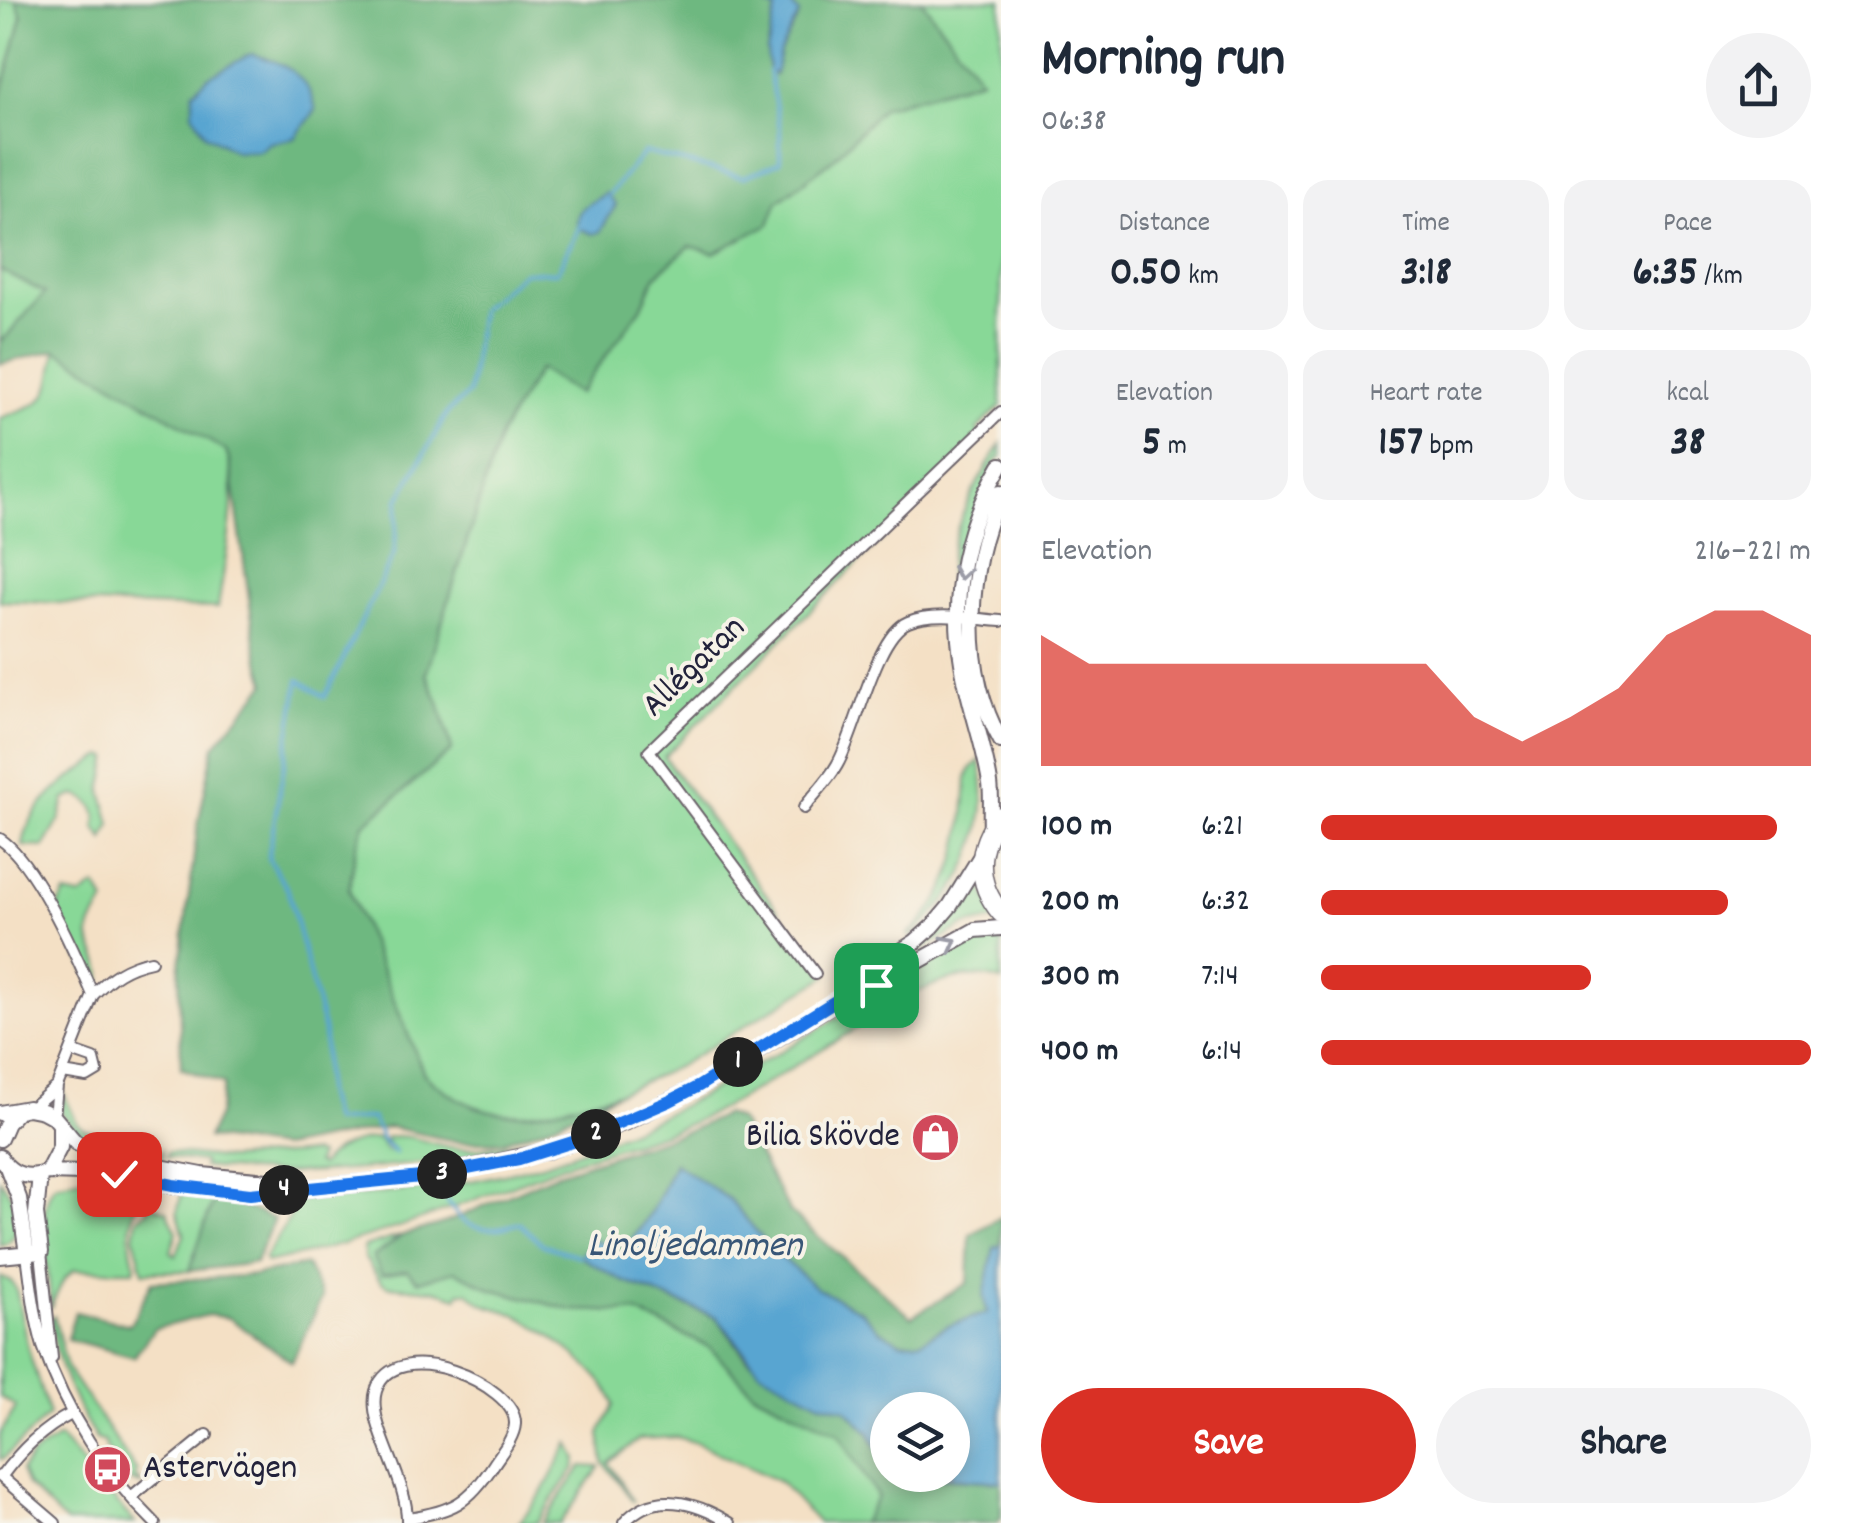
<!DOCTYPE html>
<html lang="en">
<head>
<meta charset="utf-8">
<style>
  body { margin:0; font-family:Dekko,sans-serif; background:#f2f2f3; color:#1f2937; height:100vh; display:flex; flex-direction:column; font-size:38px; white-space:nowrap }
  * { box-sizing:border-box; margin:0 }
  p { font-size:32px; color:#747a83 }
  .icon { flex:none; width:55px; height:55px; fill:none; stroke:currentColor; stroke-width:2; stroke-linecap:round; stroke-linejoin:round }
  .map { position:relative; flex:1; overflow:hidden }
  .side { display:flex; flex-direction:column; background:#fff; width:850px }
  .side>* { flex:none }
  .controls { position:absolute; left:870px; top:1392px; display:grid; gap:20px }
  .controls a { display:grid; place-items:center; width:100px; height:100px; border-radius:50%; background:#fff; box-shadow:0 5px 15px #0003; font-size:50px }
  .pin { position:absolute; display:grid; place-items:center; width:85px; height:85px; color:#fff; margin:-42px; border-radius:20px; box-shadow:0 5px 15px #0006 }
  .km { position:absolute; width:50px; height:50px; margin:-25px; border-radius:50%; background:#222; color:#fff; font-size:28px; line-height:50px; text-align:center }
  .round { display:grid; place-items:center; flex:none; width:105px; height:105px; border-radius:52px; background:#f2f2f3 }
  .headline { display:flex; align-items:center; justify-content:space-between; height:170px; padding:0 40px }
  h1 { font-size:55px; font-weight:700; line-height:75px }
  .metrics { display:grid; grid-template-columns:repeat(3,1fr); gap:15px; height:170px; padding:10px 40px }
  .metrics div { display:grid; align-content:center; border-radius:25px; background:#f2f2f3; text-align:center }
  .metrics b { font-size:42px; font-weight:700 }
  .metrics small { font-size:28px; font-weight:400 }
  .metrics p { font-size:28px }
  .chart { height:280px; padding:20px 40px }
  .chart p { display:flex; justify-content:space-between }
  .chart svg { width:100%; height:180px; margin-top:10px; fill:#d93025; opacity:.7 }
  .primary-button { display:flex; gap:20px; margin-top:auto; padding:20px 40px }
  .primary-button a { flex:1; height:115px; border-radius:60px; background:#d93025; color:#fff; font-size:40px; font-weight:700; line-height:115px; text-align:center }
  .primary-button a+a { background:#f2f2f3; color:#1f2937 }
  ul { padding:0 40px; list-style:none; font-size:32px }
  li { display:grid; grid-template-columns:160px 120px 1fr; align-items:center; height:75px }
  li i { height:25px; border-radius:12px; background:#d93025 }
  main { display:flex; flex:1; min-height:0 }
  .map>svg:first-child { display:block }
</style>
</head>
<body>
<main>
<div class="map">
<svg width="1001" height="1523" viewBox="0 0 1001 1523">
  <rect width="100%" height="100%" fill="#f7f3e8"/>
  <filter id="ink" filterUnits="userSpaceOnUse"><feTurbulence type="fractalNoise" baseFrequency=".01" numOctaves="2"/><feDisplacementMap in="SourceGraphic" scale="20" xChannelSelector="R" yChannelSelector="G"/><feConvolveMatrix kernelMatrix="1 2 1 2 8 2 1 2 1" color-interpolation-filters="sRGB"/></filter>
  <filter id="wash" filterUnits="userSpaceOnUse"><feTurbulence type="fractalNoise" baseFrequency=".0048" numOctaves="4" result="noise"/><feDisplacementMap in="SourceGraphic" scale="40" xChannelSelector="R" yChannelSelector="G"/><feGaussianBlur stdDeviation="2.25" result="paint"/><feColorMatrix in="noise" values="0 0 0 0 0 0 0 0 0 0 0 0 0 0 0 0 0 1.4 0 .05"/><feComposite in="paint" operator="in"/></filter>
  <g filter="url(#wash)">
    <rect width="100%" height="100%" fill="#f4e0c5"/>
    <!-- green -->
    <path fill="#88d897" stroke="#557d69" stroke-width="2.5" d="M0 0H16L22 17 0 100Z
      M921 0H1001V406L977 430 983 438 664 757 827 976 679 1066 618 1093 541 1112 511 1115 480 1111 447 1094 424 1074 349 890 356 847 364 824 452 750 439 703 426 674 500 434 539 368 641 308 656 275 690 245 778 201 831 161 883 107 981 79Z
      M0 270 45 293 4 339 0 340Z
      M56 350 226 451C241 494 224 563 218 608L0 601V418C51 399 48 403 56 350Z
      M1001 444V456L993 467 953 587H949C945 537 975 484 1001 444Z
      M103 756 109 757 102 791 111 824 104 840 95 827C101 811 90 798 75 795L65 799 60 819 44 847 23 846C28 803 70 777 103 756Z
      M980 760C994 830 963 893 910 937L908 935C955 895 964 837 967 778L970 770Z
      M975 873 998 919 964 926 872 979 871 976 915 949Z
      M96 886 106 902C72 946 102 942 102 979L94 984 55 912 65 894 80 897Z
      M1001 935V981C947 961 887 1011 842 1037 797 1064 752 1094 704 1117 659 1139 607 1148 561 1166 460 1206 372 1241 266 1263L264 1259 298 1204 294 1200C373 1195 451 1189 528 1168 676 1126 833 1018 967 941Z
      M63 1092 77 1123 84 1129 153 1149V1153L159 1154 162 1151 161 1160C116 1151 90 1152 61 1112Z
      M552 1133C525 1158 335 1173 288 1173 260 1173 232 1169 203 1167V1162L166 1157 168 1152 228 1159 312 1153 319 1155 316 1163 320 1166C332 1147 355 1141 377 1138L387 1151 395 1152 385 1139 387 1137C410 1132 434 1146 457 1148 490 1151 522 1142 552 1133Z
      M80 1178 113 1180 144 1189C128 1215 127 1238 135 1266L134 1270H74L64 1279 50 1308C52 1272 33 1215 54 1185Z
      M0 1179C13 1196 25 1222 10 1241L0 1246Z
      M181 1195H215L189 1271 143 1272 134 1237 137 1219 149 1210 147 1204 167 1211 177 1232 171 1252 176 1256 184 1234 177 1212Z
      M403 1235 373 1257 408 1270 418 1281 455 1271 492 1289 571 1310 636 1312 709 1347 753 1392 838 1433 878 1497 862 1523H818L780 1482 697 1443 677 1437 639 1439 609 1463 634 1502 604 1463 600 1433 614 1405C609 1376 542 1327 516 1315 496 1306 484 1310 468 1292H460L458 1297 434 1290 388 1286 381 1282 364 1257V1247Z
      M0 1276 12 1282 16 1289 28 1349 49 1415 3 1459H0V1434L16 1407 0 1397Z
      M54 1316 67 1368 137 1472 134 1475 141 1484 131 1481 106 1448 105 1442 96 1439C73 1400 55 1364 51 1318Z
      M59 1437 135 1523H66L27 1485 21 1471 32 1455Z
      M569 1443 577 1459 575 1468 536 1523H519L542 1493Z
      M582 1466 600 1467 560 1523H542Z"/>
    <!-- forest -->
    <path fill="#6eb880" stroke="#486d5e" stroke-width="2.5" d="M16 0H756L776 10 767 51 774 74 780 52 799 15 788 0H921L981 79 883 107 831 161 778 201 769 224 714 253 690 246 656 275 641 308 578 394 539 369 500 434 426 674 439 703 452 750 364 824 356 847 349 890 424 1074C492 1135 539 1112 618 1093L546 1127 501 1142H459L389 1127 282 1148 207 1138 218 1115 224 1084 181 1068 179 973 198 824 214 746 266 684 256 648 230 462 226 451 56 350 0 364V340L4 339 45 293 0 270V100L22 17Z
      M725 1114 739 1120 790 1212 911 1317 968 1283 970 1235 1001 1217V1245L994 1248 988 1313 948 1326 921 1341 901 1342 879 1330 861 1311 816 1288 768 1245 730 1200 674 1163C661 1195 643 1232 617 1254L623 1281 717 1318 747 1359 819 1402 846 1409 869 1432 887 1468 888 1475 1001 1482V1518L997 1523H862L878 1497 838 1433 753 1392 709 1347 636 1312 571 1310 492 1289 455 1271 418 1281 407 1270 382 1275 373 1257 403 1235 447 1222 558 1173 693 1129Z
      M215 1195 274 1219 255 1263 189 1271Z
      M306 1265 322 1297 292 1362 229 1318 208 1315 154 1329 134 1357 67 1339 75 1312 130 1325 152 1282 256 1275Z"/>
    <!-- water -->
    <path fill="#58a5d1" stroke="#3d6486" stroke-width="2.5" d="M756 0H788L799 14 780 52 775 74 769 71 767 51 776 10Z
      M251 54C283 61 309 76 316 110L295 138 270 143 259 151 236 152 205 134 193 113V92L208 77Z
      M606 193 616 205 600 232 593 234 578 228C573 206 592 204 606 193Z
      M674 1163 730 1200 768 1245 816 1288 861 1311 879 1330 901 1342 921 1341 948 1326 987 1313 984 1295 994 1248 1001 1245V1482L914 1475H952V1410H888L887 1468 869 1432 846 1409 819 1402 760 1371 717 1317 623 1281 579 1256 596 1240 617 1254C644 1232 661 1194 674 1163Z"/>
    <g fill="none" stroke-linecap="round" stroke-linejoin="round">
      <!-- stream -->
      <path stroke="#58a5d1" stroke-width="4" d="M609 195 644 152 744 177 780 162V129L769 71
        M395 1153 382 1140 372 1118 333 1122 325 1092 324 1032 288 890 268 858 299 680 325 697 394 554 399 499 447 413 469 393 480 309 524 272H557L579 227
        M446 1201C452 1207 456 1215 462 1220 478 1233 502 1229 519 1223L543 1245 579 1256"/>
    </g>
  </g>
  <g filter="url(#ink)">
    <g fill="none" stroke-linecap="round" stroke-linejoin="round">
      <defs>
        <path id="street" d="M804 808C815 793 828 781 837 765 857 731 875 636 908 622 934 611 974 619 1001 621
          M0 839C35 862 76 955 93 995L57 1086 54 1117
          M815 974 649 751 1001 412
          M93 995C110 977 126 966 151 961
          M63 1073 87 1077 97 1071 94 1059 71 1051
          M31 1108 57 1086
          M41 1252 52 1358
          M27 1254C31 1284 34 1316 43 1346 65 1412 106 1475 155 1523
          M0 1476 55 1523
          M1 1477C21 1450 42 1429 73 1413
          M131 1497 207 1435
          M407 1523C409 1480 366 1424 376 1391 394 1332 517 1385 515 1424 514 1438 501 1453 494 1464 469 1503 453 1511 408 1518
          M624 1523C653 1489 696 1502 730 1523"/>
        <path id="secondary" d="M1001 492C967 567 959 667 1001 741
          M991 829C990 813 992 798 990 783 984 742 968 704 962 663 950 593 965 525 1001 465
          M845 997 876 985 975 930 1001 928
          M0 1113 28 1108 43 1111 54 1117 76 1143 107 1157 202 1175 290 1183
          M0 1139 7 1123 19 1110
          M0 1157C11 1175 28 1180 47 1172L60 1147V1126
          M7 1167 19 1198 27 1254
          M47 1172 119 1174 173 1185 251 1194 431 1176 547 1151 626 1122 699 1086 833 1004 868 972 915 942 933 926 950 906 982 854
          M0 1256 41 1252 36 1214 40 1175"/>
        <path id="highway" d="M1001 816C975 846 976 884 1001 913"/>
      </defs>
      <!-- street casing -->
      <use href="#street" stroke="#6c646b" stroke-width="14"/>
      <!-- secondary casing -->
      <use href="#secondary" stroke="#6c646b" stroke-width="18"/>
      <!-- highway casing -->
      <use href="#highway" stroke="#6c646b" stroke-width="21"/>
      <!-- street -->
      <use href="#street" stroke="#fff" stroke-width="10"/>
      <!-- secondary -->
      <use href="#secondary" stroke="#fff" stroke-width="14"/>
      <!-- highway -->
      <use href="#highway" stroke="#fff" stroke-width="18"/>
    </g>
    <!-- one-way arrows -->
    <defs><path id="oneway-chevron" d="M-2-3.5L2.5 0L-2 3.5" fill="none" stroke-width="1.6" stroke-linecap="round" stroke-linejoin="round" transform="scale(2.5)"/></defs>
    <g stroke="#9c9ca7">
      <use href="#oneway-chevron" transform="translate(961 573) rotate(99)"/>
      <use href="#oneway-chevron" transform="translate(950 943) rotate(-28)"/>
    </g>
  </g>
  <g fill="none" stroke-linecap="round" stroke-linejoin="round" filter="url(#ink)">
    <defs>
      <path id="route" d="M119 1174 173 1185 250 1194 431 1176 519 1159 579 1140 670 1101 699 1086 840 998 876 985"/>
    </defs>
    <!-- route casing -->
    <use href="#route" stroke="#fff" stroke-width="20"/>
    <!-- route -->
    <use href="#route" stroke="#1a73e8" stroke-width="12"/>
  </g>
  <!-- icons -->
  <defs>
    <symbol id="shop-disc" viewBox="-11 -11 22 22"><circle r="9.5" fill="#d1495b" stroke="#f7f3e8"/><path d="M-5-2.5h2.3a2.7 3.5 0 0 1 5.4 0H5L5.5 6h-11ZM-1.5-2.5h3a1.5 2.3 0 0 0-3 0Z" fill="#fff"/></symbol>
    <symbol id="bus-disc" viewBox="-11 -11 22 22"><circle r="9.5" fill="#d1495b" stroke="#f7f3e8"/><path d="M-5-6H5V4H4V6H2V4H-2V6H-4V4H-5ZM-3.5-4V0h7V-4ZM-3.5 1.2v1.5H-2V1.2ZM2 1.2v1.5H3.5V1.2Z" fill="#fff"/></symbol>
  </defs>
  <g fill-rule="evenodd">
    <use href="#shop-disc" x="908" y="1110" width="55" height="55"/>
    <use href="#bus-disc" x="80" y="1442" width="55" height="55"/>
  </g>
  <g text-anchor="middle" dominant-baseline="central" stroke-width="8" stroke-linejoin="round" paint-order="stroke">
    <!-- street labels -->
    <g font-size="35" fill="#22223b" stroke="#f7f3e8">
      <text transform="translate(695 668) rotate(-44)">Allégatan</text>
    </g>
    <!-- poi labels -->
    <g font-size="35" fill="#22223b" stroke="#f7f3e8" text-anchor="end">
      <text x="900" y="1138">Bilia Skövde</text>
      <text x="143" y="1470" text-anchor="start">Astervägen</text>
    </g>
    <!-- water labels -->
    <g font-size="38" font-style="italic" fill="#385677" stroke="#f7f3e8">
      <text x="695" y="1247">Linoljedammen</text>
    </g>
  </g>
</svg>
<div class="controls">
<a><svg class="icon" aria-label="layers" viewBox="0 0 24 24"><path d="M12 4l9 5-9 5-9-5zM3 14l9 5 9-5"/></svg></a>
</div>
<div class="pin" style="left:876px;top:985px;background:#1e9e55"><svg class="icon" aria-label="arrive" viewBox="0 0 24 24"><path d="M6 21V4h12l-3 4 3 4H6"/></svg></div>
<div class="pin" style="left:119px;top:1174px;background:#d93025"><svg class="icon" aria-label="check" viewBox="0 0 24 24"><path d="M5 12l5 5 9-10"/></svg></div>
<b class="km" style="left:738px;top:1062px">1</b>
<b class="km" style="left:596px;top:1134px">2</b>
<b class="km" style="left:442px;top:1174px">3</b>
<b class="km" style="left:284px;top:1190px">4</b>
</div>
<section class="side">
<div class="headline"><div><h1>Morning run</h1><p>06:38</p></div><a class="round"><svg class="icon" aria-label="share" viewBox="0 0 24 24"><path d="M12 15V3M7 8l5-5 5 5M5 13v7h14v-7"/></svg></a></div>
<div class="metrics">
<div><p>Distance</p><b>0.50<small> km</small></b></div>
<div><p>Time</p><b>3:18</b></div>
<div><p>Pace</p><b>6:35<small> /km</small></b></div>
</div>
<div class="metrics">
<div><p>Elevation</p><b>5<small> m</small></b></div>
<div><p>Heart rate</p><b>157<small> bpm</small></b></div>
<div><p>kcal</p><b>38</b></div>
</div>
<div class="chart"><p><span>Elevation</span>216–221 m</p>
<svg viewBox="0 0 160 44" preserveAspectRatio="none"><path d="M0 44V12L10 19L20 19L30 19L40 19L50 19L60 19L70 19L80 19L90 32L100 38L110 32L120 25L130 12L140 6L150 6L160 12V44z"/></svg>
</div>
<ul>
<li><b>100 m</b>6:21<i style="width:93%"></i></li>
<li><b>200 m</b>6:32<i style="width:83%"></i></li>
<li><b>300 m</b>7:14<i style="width:55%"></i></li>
<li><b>400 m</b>6:14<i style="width:100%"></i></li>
</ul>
<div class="primary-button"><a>Save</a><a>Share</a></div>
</section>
</main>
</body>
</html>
